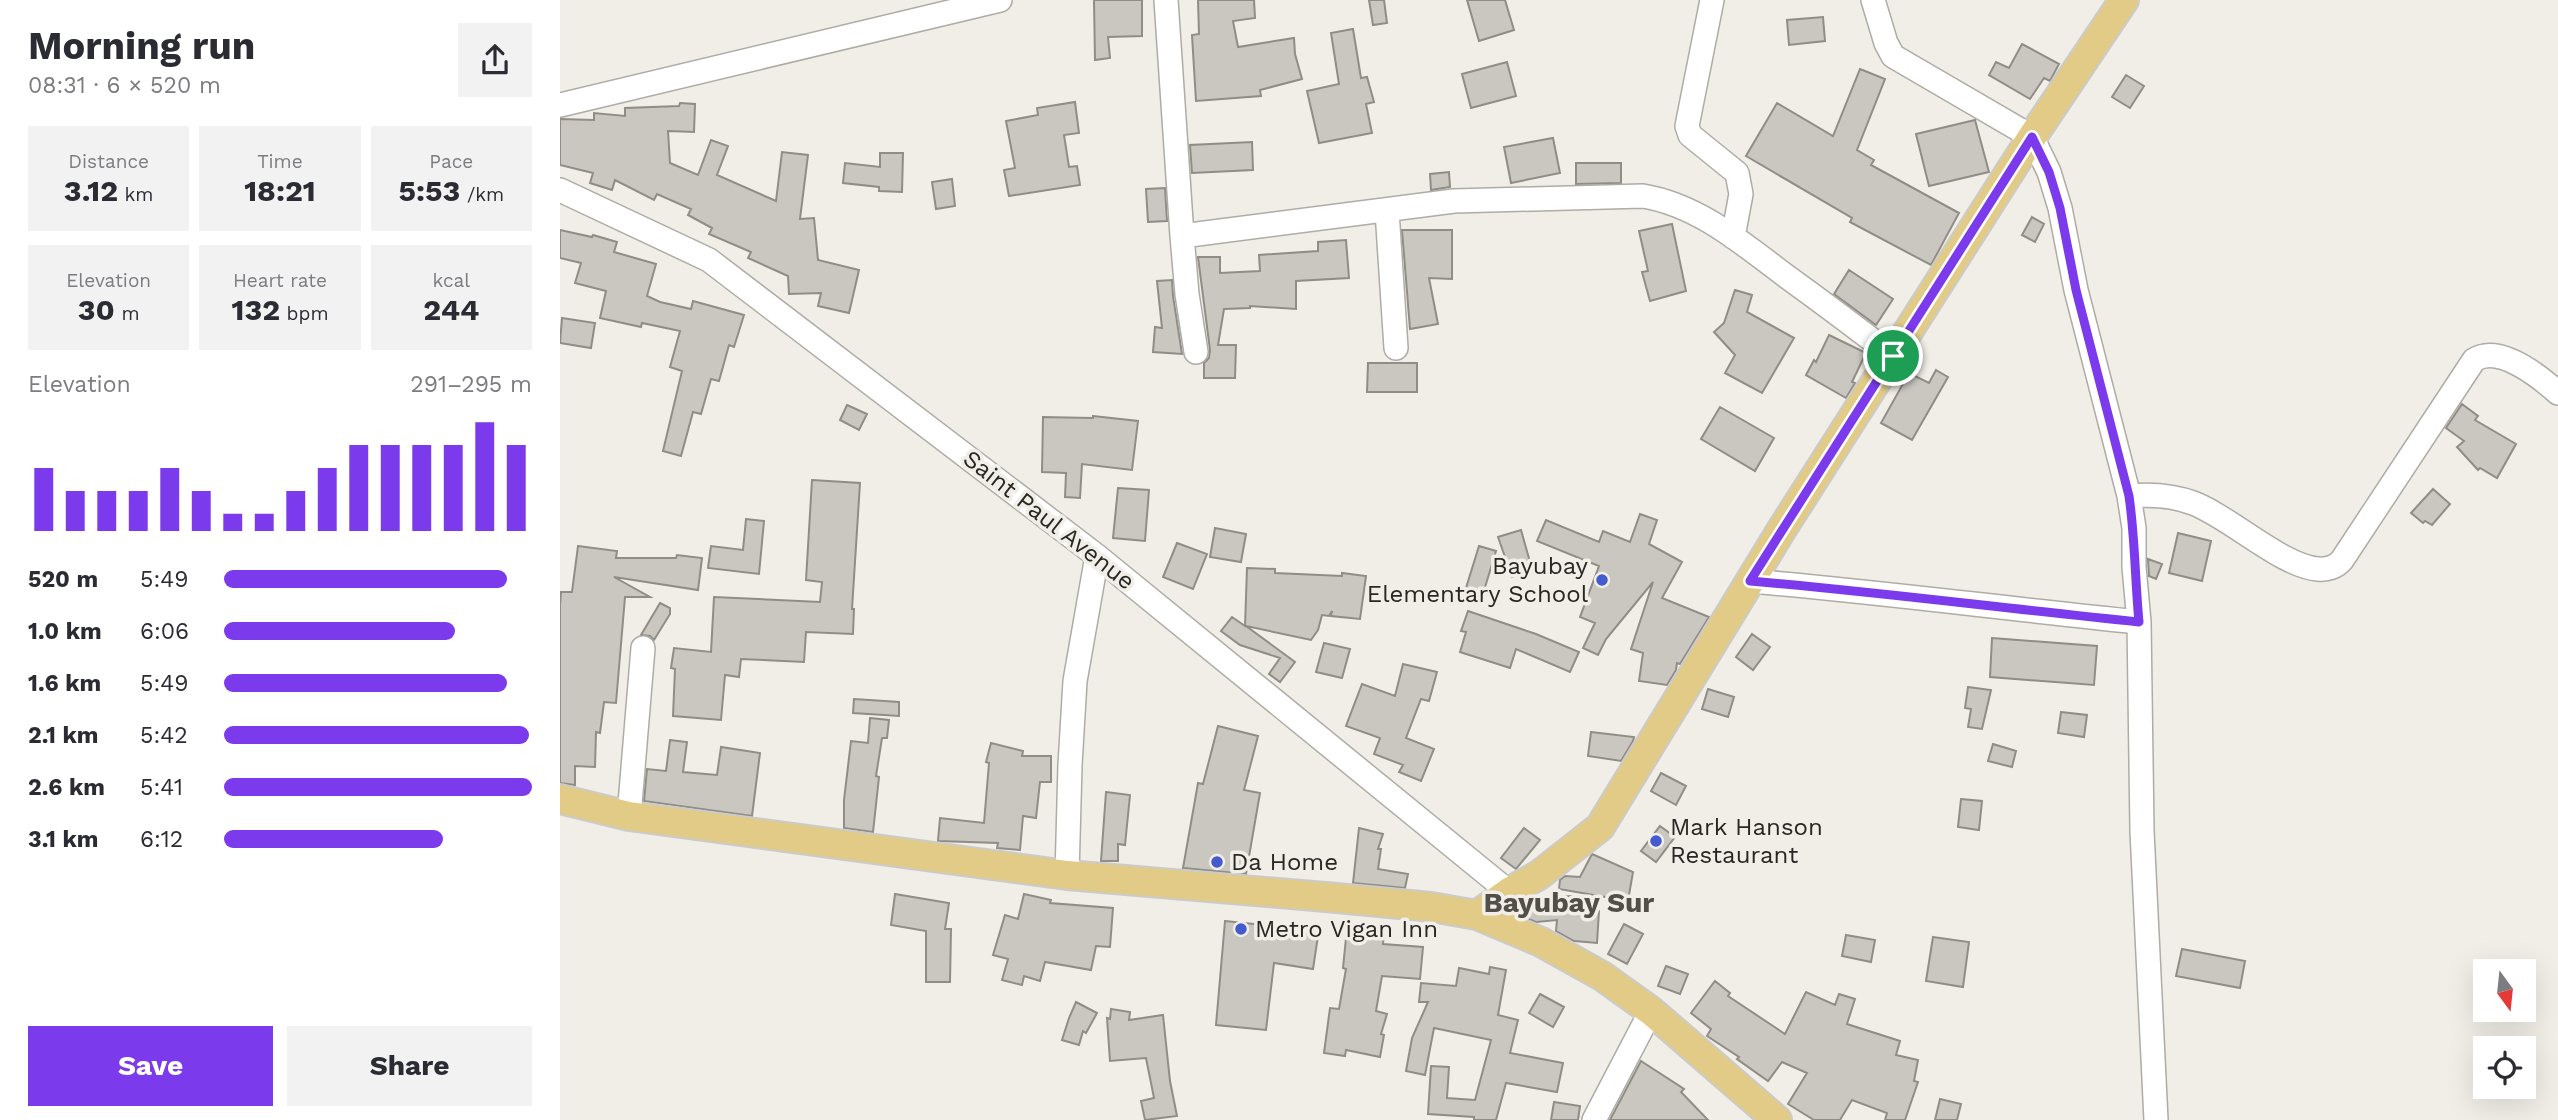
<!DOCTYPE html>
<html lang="en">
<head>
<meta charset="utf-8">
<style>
  body { margin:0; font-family:"Work Sans",sans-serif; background:#f2f2f3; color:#2b2b33; height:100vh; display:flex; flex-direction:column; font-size:26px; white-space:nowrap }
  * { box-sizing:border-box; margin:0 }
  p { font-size:23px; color:#7c7c81 }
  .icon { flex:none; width:38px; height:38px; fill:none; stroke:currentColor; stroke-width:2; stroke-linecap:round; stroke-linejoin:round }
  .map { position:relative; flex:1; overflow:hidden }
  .drawer { display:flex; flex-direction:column; background:#fff; width:560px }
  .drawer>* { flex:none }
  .needle { width:46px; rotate:165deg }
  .fabs { position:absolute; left:1913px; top:959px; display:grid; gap:14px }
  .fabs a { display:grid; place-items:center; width:63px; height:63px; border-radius:0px; background:#fff; box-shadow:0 7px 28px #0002; font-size:35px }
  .pin { position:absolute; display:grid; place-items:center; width:60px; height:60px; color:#fff; margin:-30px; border:4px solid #fff; border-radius:50%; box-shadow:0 2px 7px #0007 }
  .round { display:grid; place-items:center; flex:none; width:74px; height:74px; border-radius:0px; background:#f2f2f3 }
  .head { display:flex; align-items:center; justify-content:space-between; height:119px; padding:0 28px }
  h1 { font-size:38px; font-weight:700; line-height:52px }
  .metrics { display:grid; grid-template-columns:repeat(3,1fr); gap:10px; height:119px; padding:7px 28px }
  .metrics div { display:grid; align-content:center; border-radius:0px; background:#f2f2f3; text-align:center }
  .metrics b { font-size:30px; font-weight:700 }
  .metrics small { font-size:19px; font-weight:400 }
  .metrics p { font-size:19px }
  .chart { height:196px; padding:14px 28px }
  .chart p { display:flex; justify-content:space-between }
  .chart svg { width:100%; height:126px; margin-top:7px; stroke:#7c3aed; stroke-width:6 }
  .cta { display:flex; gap:14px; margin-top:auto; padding:14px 28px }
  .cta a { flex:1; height:80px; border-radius:0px; background:#7c3aed; color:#fff; font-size:28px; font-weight:700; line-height:80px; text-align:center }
  .cta a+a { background:#f2f2f3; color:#2b2b33 }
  ul { padding:0 28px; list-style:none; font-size:23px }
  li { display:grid; grid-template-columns:112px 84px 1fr; align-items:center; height:52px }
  li i { height:18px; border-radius:9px; background:#7c3aed }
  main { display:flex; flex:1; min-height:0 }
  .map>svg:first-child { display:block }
</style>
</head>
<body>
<main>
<section class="drawer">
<div class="head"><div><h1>Morning run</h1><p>08:31 · 6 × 520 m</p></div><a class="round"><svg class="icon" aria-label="share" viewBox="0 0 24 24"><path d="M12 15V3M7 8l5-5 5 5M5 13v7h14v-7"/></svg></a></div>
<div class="metrics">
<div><p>Distance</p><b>3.12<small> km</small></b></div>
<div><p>Time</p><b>18:21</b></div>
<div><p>Pace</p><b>5:53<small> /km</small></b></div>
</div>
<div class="metrics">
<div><p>Elevation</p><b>30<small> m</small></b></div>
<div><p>Heart rate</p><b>132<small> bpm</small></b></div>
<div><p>kcal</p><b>244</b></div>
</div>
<div class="chart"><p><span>Elevation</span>291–295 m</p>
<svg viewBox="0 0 160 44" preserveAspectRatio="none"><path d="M5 44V22M15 44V30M25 44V30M35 44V30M45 44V22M55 44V30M65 44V38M75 44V38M85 44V30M95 44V22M105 44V14M115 44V14M125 44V14M135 44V14M145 44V6M155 44V14"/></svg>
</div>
<ul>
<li><b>520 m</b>5:49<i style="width:92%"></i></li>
<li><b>1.0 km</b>6:06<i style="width:75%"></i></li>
<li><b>1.6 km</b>5:49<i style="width:92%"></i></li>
<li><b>2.1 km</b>5:42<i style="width:99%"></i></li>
<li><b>2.6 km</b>5:41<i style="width:100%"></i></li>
<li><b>3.1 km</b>6:12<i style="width:71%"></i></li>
</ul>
<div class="cta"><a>Save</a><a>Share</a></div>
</section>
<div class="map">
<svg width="1998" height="1120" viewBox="0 0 1998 1120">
  <rect width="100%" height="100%" fill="#f1eee7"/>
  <!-- building -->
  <path fill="#cac7c0" stroke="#908d86" stroke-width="2" d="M534 0H582V36L548 37 550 58 535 60Z
    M638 0H694L695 18 673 21 678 47 734 38 735 54 742 79 700 90 701 96 636 101 632 35 639 34Z
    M809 0H824L827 23 813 25Z
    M907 0H945L954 30 919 41Z
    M1263 17 1265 41 1229 45 1227 20Z
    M793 29 801 78 807 77 814 102 806 104 812 133 759 143 747 91 779 84 771 33Z
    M1462 44 1499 64 1490 81 1484 78 1470 99 1429 75 1436 62 1449 68Z
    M947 62 956 96 911 108 902 74Z
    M1300 69 1325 79 1297 150 1314 160 1311 165 1399 213 1371 265 1290 222 1292 218 1186 156 1217 103 1273 136Z
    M1566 75 1584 86 1570 108 1552 97Z
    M515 102 519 133 504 135 509 167 517 166 520 185 449 196 444 170 455 168 446 121 478 115 477 108Z
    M120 103 135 104 134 132 108 131 110 163 138 175 151 140 168 146 157 175 216 201 222 152 248 155 240 219 254 218 258 260 299 270 289 313 258 306 261 293 229 294 228 276 188 258 191 252 149 234 152 228 128 215 131 209 97 194 94 200 55 180 52 190 30 183 33 173 0 165V119L34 120V113L65 116V108L119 106Z
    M1415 120 1429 172 1369 186 1356 134Z
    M993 138 1000 173 951 183 944 147Z
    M692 142 693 170 632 173 630 145Z
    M320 153H343L342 192 319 191V187L283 183 285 163 320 167Z
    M1016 163H1061V183L1016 184Z
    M889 172 890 187 871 190 870 174Z
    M392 179 395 206 376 209 372 182Z
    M605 188 607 221 588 222 586 189Z
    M1472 217 1484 224 1475 242 1462 235Z
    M1112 224 1126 291 1090 301 1082 272 1088 271 1079 231Z
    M0 230 32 237 33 235 57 242 54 252 96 264 87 296 100 302 131 309 133 301 184 315 174 347 169 345 159 381 151 379 141 414 133 412 121 456 103 451 122 371 110 367 120 331 82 323 81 327 40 318 46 291 15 283 21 263 0 258Z
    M842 230H892V279L869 278 878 324 850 329Z
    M786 240 789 278 736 281V309L690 306V308L664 309 658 345H676L675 378H644V363L649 358 650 350 638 257H660V273L700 271 699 255 758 251V242Z
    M1289 270 1333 299 1316 325 1274 294Z
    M612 280 613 296 622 354 593 352 595 327 602 328 597 281Z
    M1175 290 1192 295 1187 312 1234 338 1202 393 1165 373 1175 355 1154 332 1164 323Z
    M2 318 35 323 31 348 0 343Z
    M1269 335 1306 353 1292 382 1295 383 1286 398 1246 375 1254 360 1256 362Z
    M808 363H857V392H807Z
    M1376 370 1388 377 1352 440 1321 423 1349 373 1369 383Z
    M1902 404 1918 416 1915 420 1956 444 1937 478 1920 468 1918 470 1897 447 1904 441 1886 428Z
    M287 405 307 414 299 430 280 420Z
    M1160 407 1214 438 1195 471 1141 439Z
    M533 416 578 421 572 470 522 464 520 498 505 497 506 473 482 472 483 417 533 418Z
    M252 480 300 483 292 609H294L293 634 246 632 244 662 181 659 179 677 165 675 161 720 113 716 115 669 111 668 114 648 151 652 154 597 260 602 262 582 246 580Z
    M558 488 589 490 585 541 553 538Z
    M1873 489 1890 504 1872 525 1865 521 1863 523 1851 513Z
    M1080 514 1097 520 1089 544 1122 562 1102 598 1149 617 1120 664 1117 663 1116 670 1107 685 1079 681 1083 653 1071 649 1093 582 1046 639 1038 655 1023 648 1035 623 1020 617 1039 566 977 541 986 520 1039 542 1043 531 1070 542Z
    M186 519 204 521 199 574 148 568 151 546 183 550Z
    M655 528 686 534 681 562 650 557Z
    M961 530 972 569 952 577 938 537Z
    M1618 533 1651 541 1642 581 1609 573Z
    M617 543 647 554 633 589 603 577Z
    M18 546 57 551 56 558H116L117 555 142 558 138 590 54 577 90 597H65L56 703 44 702 40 733 36 732 35 767 15 766V785L0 783V605L1 592H12Z
    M919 546 936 551 923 594 906 588Z
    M1588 559 1602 564 1596 579 1589 576Z
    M687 568 715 569V573L782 576V573L806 576 800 619 771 616 772 611 769 616 762 615 758 630 751 640 686 626 735 662 720 682 709 674 720 658 680 645 661 631 672 617 685 626Z
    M100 603 110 608V614L94 640 90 636 81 635Z
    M908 611 976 634 1019 652 1010 672 956 649 950 668 900 652 906 632 901 631Z
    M1192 634 1210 647 1193 670 1176 657Z
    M1432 638 1537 646 1534 685 1430 677Z
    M764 643 790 649 782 678 756 672Z
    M843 664 877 672 869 701 861 699 846 738 874 749 861 781 839 772 843 765 814 754 820 738 786 726 802 684 835 696Z
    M1408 687 1431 690 1422 729 1408 727 1411 709 1405 708Z
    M1148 689 1174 697 1168 717 1142 709Z
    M294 699 339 702V716L293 713Z
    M1501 712 1527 715 1524 737 1498 733Z
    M310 718 329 720 327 738H322L316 776 319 777 313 832 284 828V800L291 741 308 743Z
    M658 726 698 736 684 790 700 793 686 874 623 868 638 783 643 784Z
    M1031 732 1074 737 1073 741 1061 761 1028 756Z
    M110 740 127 742 123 772 157 775 161 747 200 753 192 816 84 801 87 769 106 771Z
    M431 743 463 751 462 756H491V782H480L476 818 463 816 460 850 437 848 438 843 378 841 380 818 424 823 429 763 426 762Z
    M1433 744 1456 751 1452 767 1428 761Z
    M1101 773 1126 786 1116 805 1091 791Z
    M546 792 570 795 565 845 558 844V861H541Z
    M1401 799 1422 801 1419 830 1398 827Z
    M1100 826 1115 837 1096 862 1081 851Z
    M799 828 823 834 818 849H821L818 869 848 874 845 888 793 883Z
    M964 828 980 840 956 869 941 858Z
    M1032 854 1073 872 1068 901 999 889 1000 880 1005 876 1020 877Z
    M335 894 389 903 385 929H391L390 982H366V931L331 925Z
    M464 894 491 900 490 903 553 908 550 947 536 946 531 970 485 962 480 981 464 976 462 985 442 980 448 959 433 955 445 915 458 919Z
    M1012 896 1039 911 1037 943 1014 941 996 931 997 920 976 922 966 918 965 902 970 899Z
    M665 921 704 925 758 936 753 969 714 963 706 1030 656 1025Z
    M1064 924 1083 934 1067 964 1048 954Z
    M787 928 824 933 823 944 863 947 860 979 822 976 816 1011 827 1014 821 1034 824 1035 820 1057 786 1050 785 1056 764 1053 770 1008 779 1009 786 969 783 968Z
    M1286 935 1315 940 1311 962 1282 956Z
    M1373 937 1409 942 1403 987 1366 981Z
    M1622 949 1685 961 1680 988 1616 976Z
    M1106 966 1128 974 1120 994 1098 986Z
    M930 967 946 970 938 1015 958 1020 950 1053 1003 1063 997 1092 946 1083 936 1120H914V1117L868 1114 871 1066 889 1067 887 1098 915 1100 931 1040 874 1028 865 1075 846 1071 852 1038 868 1002H859L861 983 896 986 899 968 929 974Z
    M1155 981 1170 993 1168 996 1225 1034 1246 992 1275 1005 1279 994 1295 999 1287 1024 1340 1041 1336 1055 1358 1060 1354 1081 1358 1082 1345 1120H1325L1327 1113 1292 1100 1280 1120H1254L1228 1104 1247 1073 1222 1062 1208 1081 1177 1059 1179 1057 1147 1036 1151 1029 1131 1013Z
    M980 994 1004 1007 993 1027 969 1013Z
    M516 1002 537 1013 526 1033 523 1031 519 1045 502 1040 509 1018Z
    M551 1009 570 1012 569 1020 603 1015 610 1081 617 1116 585 1120 581 1101 594 1098 586 1058 550 1061 547 1018 550 1019Z
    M1081 1061 1124 1089 1121 1092 1148 1120H1050Z
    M1380 1099 1401 1104 1397 1120H1375Z
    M994 1102 1020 1106 1018 1120H991Z"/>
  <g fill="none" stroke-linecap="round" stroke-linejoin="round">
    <defs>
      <path id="minor" d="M606 0 622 236 894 201 1083 196C1138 205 1182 243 1226 276 1262 302 1298 329 1333 356
        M1152 0 1127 126 1130 135 1177 173 1181 194 1173 237
        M1313 0 1326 43 1333 56 1472 137 1489 172 1500 208 1516 290 1569 496 1574 528V567L1579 622 1582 831 1596 1120
        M0 105 440 0
        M0 190 149 260 537 556 949 892
        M827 211 836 348
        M622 236 627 294 636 352
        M1569 496C1591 494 1612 495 1633 503 1670 517 1723 567 1758 569 1767 570 1776 567 1782 560L1914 360C1939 344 1979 376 1998 393
        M1190 581C1320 592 1449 609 1579 622
        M69 816 83 648
        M507 875 510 765 515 681 537 556
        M1034 1120 1091 1011"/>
      <path id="major" d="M0 799 69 816 507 875 777 898 871 907 917 915 981 942 1042 976 1091 1011 1217 1120
        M917 915 949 892 979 875 1040 827 1222 529 1472 137 1564 0"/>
    </defs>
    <!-- minor casing -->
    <use href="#minor" stroke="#aeaca5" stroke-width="26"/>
    <!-- major casing -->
    <use href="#major" stroke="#cbcbca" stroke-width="32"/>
    <!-- minor -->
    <use href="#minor" stroke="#fff" stroke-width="23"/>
    <!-- major -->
    <use href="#major" stroke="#e1cb87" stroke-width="28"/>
  </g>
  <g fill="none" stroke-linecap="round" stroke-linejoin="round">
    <defs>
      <path id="route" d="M1472 137 1489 172 1500 208 1516 290 1569 496C1575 537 1575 580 1579 622 1449 609 1320 592 1190 581Z"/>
    </defs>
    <!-- route casing -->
    <use href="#route" stroke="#fff" stroke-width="14"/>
    <!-- route -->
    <use href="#route" stroke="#7c3aed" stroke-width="9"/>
  </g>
  <!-- markers -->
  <g fill="#445bcf" stroke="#f1eee7" stroke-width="2.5">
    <circle cx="1042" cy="580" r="7"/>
    <circle cx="1096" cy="841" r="7"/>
    <circle cx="657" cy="862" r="7"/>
    <circle cx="681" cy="929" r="7"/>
  </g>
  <g text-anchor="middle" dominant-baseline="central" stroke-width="7" stroke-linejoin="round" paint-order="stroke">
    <!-- street labels -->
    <g font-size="24" fill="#282724" stroke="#f1eee7">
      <text transform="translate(489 520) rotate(38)">Saint Paul Avenue</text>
    </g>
    <!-- poi labels -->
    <g font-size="24" fill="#282724" stroke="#f1eee7" text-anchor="start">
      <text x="1028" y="566" text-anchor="end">Bayubay<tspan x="1028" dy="28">Elementary School</tspan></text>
      <text x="1110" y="827">Mark Hanson<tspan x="1110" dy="28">Restaurant</tspan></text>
      <text x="671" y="862">Da Home</text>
      <text x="695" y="929">Metro Vigan Inn</text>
    </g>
    <!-- quarter labels -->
    <g font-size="28" font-weight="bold" fill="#514f48" stroke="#f1eee7">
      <text x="1009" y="902">Bayubay Sur</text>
    </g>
  </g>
</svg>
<div class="fabs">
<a><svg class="needle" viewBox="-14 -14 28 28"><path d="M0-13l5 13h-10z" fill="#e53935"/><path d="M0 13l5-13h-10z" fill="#7c7c81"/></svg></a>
<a><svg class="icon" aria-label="locate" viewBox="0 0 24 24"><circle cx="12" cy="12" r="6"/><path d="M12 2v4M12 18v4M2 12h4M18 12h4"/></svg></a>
</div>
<div class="pin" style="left:1333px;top:356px;background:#1e9e55"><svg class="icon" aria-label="arrive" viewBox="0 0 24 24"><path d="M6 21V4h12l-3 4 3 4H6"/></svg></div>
</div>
</main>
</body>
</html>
